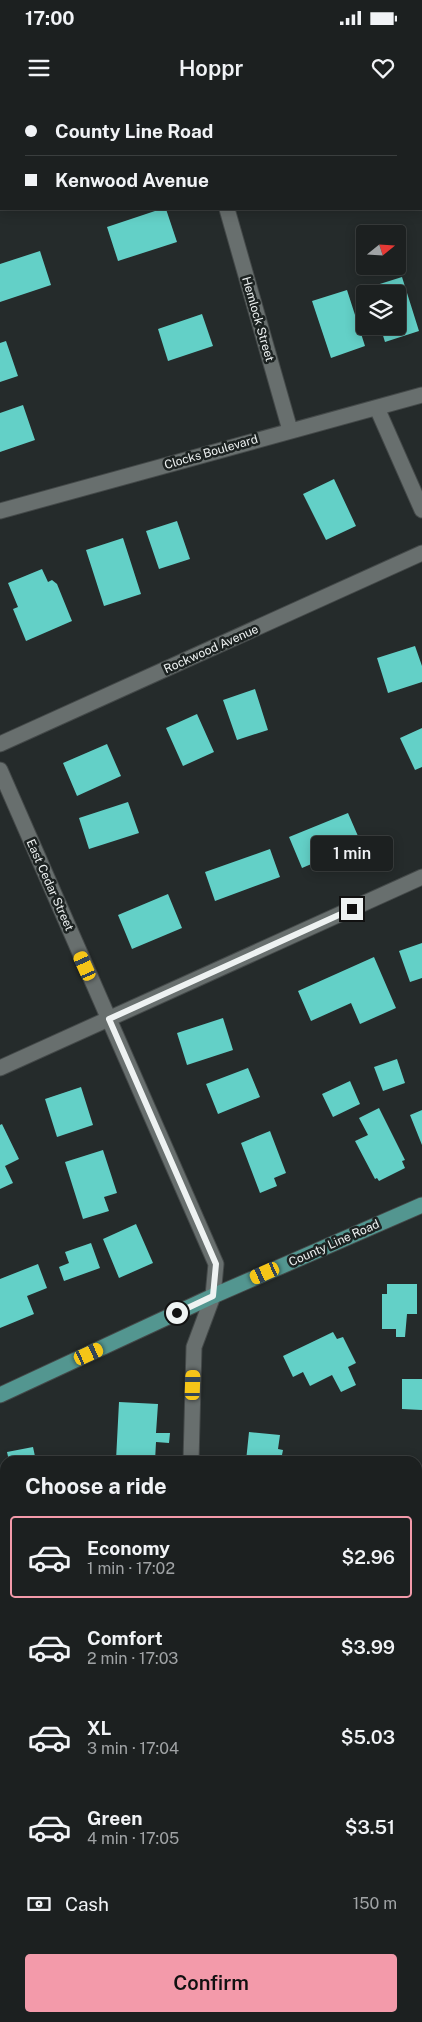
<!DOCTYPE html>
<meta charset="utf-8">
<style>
body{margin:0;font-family:"Public Sans",sans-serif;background:#292d2d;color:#f1f3f6;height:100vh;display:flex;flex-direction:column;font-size:19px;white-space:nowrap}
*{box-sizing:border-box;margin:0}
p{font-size:16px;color:#a0a3a5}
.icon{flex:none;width:28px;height:28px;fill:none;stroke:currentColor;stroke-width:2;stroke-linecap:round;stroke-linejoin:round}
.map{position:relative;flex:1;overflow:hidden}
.side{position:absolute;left:0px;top:1356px;width:422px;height:566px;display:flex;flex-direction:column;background:#1c2020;border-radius:15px 15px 0 0;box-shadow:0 2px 12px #0003,0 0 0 1px #3a3e3e}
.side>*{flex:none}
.hud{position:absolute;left:0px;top:0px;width:422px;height:110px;box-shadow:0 2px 12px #0003,0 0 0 1px #3a3e3e;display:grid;align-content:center;height:110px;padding:0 25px;background:#1c2020}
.needle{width:32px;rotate:72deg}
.buttons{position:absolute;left:356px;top:125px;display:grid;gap:10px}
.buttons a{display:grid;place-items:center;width:50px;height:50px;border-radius:5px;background:#1c2020;box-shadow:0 2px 12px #0003,0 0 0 1px #3a3e3e;font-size:25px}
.end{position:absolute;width:22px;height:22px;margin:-11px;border:6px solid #eef2f2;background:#111;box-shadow:0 0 0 2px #111}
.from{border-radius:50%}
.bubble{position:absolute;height:35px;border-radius:5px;background:#1c2020;box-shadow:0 2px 12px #0003,0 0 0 1px #3a3e3e;font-size:16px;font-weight:600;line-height:35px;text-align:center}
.car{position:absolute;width:15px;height:30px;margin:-15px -8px;border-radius:6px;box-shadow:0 0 4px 1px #0007;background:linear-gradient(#f5c518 24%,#345 0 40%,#f5c518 0 76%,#345 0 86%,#f5c518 0)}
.hud b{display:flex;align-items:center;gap:18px;height:48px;font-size:19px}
.hud b+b{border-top:1px solid #3a3e3e}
.hud i{width:12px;height:12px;background:#f1f3f6}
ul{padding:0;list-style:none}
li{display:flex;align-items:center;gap:15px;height:82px;margin:0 10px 8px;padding:0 15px;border:2px solid transparent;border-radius:5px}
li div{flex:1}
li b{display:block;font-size:19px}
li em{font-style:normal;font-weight:600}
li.current{border-color:#f39aaa}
li>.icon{width:45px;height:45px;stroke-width:1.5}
h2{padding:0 25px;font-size:22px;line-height:60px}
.pay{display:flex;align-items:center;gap:12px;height:55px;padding:0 25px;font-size:19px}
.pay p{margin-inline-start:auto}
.action{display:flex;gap:10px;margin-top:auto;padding:10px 25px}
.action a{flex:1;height:58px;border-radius:5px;background:#f39aaa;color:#111;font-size:20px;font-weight:600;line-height:58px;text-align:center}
.status{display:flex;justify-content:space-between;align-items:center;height:35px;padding:0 25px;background:#1c2020;direction:ltr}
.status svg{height:14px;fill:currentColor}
header{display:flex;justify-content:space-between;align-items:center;height:65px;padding:0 25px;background:#1c2020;font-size:22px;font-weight:600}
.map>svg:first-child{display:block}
.building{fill:#63d0c7}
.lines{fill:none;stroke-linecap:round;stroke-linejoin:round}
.minor-casing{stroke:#444949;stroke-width:17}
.major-casing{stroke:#444949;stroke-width:17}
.minor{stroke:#686f6e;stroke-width:15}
.major{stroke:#539690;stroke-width:15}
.route{stroke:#eef2f2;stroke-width:6}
.labels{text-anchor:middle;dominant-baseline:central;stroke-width:5;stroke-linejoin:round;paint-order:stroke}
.street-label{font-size:12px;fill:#eef2f2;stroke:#1c2221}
</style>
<div class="status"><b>17:00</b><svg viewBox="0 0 49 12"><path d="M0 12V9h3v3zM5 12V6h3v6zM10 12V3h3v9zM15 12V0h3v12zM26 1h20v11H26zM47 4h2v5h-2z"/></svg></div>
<header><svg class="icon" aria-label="menu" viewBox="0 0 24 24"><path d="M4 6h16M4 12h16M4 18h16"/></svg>Hoppr<svg class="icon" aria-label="heart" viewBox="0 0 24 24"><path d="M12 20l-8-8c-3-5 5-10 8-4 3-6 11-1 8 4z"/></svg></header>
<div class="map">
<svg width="422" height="1922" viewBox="0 0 422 1922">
<rect width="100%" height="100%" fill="#252b2b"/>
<path class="building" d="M161,109H166L177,142L118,161L107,127Z
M40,151L51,185L0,202V164Z
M402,177L419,231L385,242L380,226H398V194H369L367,188Z
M347,190L365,246L331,258L312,201Z
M202,214L213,246L168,261L158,229Z
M6,241L18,276L0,282V243Z
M23,305L35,340L0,352V313Z
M334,379L356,426L326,440L303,394Z
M177,421L190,459L159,469L146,431Z
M123,438L141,494L104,506L86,450Z
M42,469L48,482L52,480L57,484L72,521L26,541L13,509L18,507L8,483Z
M415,546L422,566V582L388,593L377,558Z
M255,589L268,630L237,640L223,600Z
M197,614L214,652L183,666L166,628Z
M422,628V667L415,670L400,638Z
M107,644L121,676L77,696L63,663Z
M128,702L139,733L89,749L79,718Z
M348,713L361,743L302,768L289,737Z
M270,749L280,777L215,801L205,772Z
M168,794L182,828L132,849L118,815Z
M422,843V878L410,882L399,851Z
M374,857L396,908L360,924L351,903L311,921L298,891Z
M223,918L233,950L187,965L177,933Z
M397,959L405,983L383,991L374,967Z
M248,968L260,997L218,1014L206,984Z
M350,981L360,1004L333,1017L322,994Z
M81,987L93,1025L57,1037L45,999Z
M379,1008L405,1060L402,1061L405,1068L379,1081L377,1078L375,1079L355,1041L368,1035L359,1018Z
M422,1010V1045L410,1015Z
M2,1024L19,1059L5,1066L13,1083L0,1089V1025Z
M270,1031L286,1073L274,1078L277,1086L260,1093L241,1043Z
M103,1050L117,1093L104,1097L109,1111L83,1119L65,1062Z
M136,1124L153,1163L119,1178L103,1139Z
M91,1143L100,1168L64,1181L59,1167L69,1163L65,1152Z
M38,1164L47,1188L27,1196L34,1214L0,1228V1179Z
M387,1184H417V1214H407L405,1237H396V1229H382V1194H387Z
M333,1232L337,1239L343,1237L356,1263L348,1267L356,1285L341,1292L332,1275L310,1286L303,1272L293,1277L283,1256Z
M402,1279H422V1310L402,1309Z
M119,1302L158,1304L156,1333H170L169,1343L156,1342L155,1361L116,1360Z
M249,1332L280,1335L278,1349L283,1350L282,1355L289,1356V1361H246Z
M33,1347L36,1361H9L7,1352Z
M0,1592L5,1593V1648H0Z
M418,1705L422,1706V1730H418Z
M0,1821H5V1873H0Z"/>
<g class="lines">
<g class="minor-casing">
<path id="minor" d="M196,0L197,1
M227,109L290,330
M377,308L422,410
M0,411L422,295
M0,644L422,453
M0,670L216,1164L213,1196L194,1247L191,1361
M0,968L422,777
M0,1517H5
M181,1922V1918"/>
</g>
<g class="major-casing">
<path id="major" d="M0,1295L213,1196L422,1105"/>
</g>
<use href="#minor" class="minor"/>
<use href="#major" class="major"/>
</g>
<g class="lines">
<path class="route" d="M177,1213L213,1196L216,1164L109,919L352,809"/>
</g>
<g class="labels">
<g class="street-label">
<text transform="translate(258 219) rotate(74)">Hemlock Street</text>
<text transform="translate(211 352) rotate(-16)">Clocks Boulevard</text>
<text transform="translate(211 549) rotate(-24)">Rockwood Avenue</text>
<text transform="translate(50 785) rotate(66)">East Cedar Street</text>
<text transform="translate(334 1143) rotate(-24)">County Line Road</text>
</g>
</g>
</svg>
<div class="buttons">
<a><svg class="needle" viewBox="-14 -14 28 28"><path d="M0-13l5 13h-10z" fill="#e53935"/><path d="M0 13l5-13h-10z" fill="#a0a3a5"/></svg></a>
<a><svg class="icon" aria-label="layers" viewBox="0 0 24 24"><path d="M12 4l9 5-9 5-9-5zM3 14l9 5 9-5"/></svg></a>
</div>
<i class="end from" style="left:177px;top:1213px"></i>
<i class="end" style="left:352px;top:809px"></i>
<div class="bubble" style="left:311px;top:736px;width:82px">1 min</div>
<i class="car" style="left:85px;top:866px;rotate:336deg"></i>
<i class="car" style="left:265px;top:1173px;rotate:246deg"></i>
<i class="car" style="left:89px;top:1254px;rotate:65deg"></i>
<i class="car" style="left:193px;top:1285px;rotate:2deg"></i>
<div class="hud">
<b><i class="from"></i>County Line Road</b>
<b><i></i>Kenwood Avenue</b>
</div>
<section class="side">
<h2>Choose a ride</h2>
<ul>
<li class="current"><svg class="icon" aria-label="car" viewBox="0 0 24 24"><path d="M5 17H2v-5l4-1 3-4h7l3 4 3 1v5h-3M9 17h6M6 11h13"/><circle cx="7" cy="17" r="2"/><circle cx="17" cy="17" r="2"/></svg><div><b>Economy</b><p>1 min · 17:02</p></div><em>$2.96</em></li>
<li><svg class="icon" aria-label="car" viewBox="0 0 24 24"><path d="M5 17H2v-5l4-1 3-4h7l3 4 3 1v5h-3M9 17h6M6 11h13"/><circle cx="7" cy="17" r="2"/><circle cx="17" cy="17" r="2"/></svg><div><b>Comfort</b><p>2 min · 17:03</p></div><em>$3.99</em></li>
<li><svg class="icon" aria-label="car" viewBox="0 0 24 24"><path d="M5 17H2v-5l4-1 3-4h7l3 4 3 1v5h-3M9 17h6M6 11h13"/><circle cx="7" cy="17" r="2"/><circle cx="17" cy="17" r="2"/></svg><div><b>XL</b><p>3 min · 17:04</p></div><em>$5.03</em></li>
<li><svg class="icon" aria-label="car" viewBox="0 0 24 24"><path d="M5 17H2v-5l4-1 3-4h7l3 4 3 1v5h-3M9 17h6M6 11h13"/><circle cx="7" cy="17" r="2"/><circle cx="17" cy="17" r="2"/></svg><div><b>Green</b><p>4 min · 17:05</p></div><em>$3.51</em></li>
</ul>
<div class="pay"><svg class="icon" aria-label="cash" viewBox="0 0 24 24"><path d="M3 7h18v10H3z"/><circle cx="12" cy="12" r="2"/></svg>Cash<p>150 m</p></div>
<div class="action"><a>Confirm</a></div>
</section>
</div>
